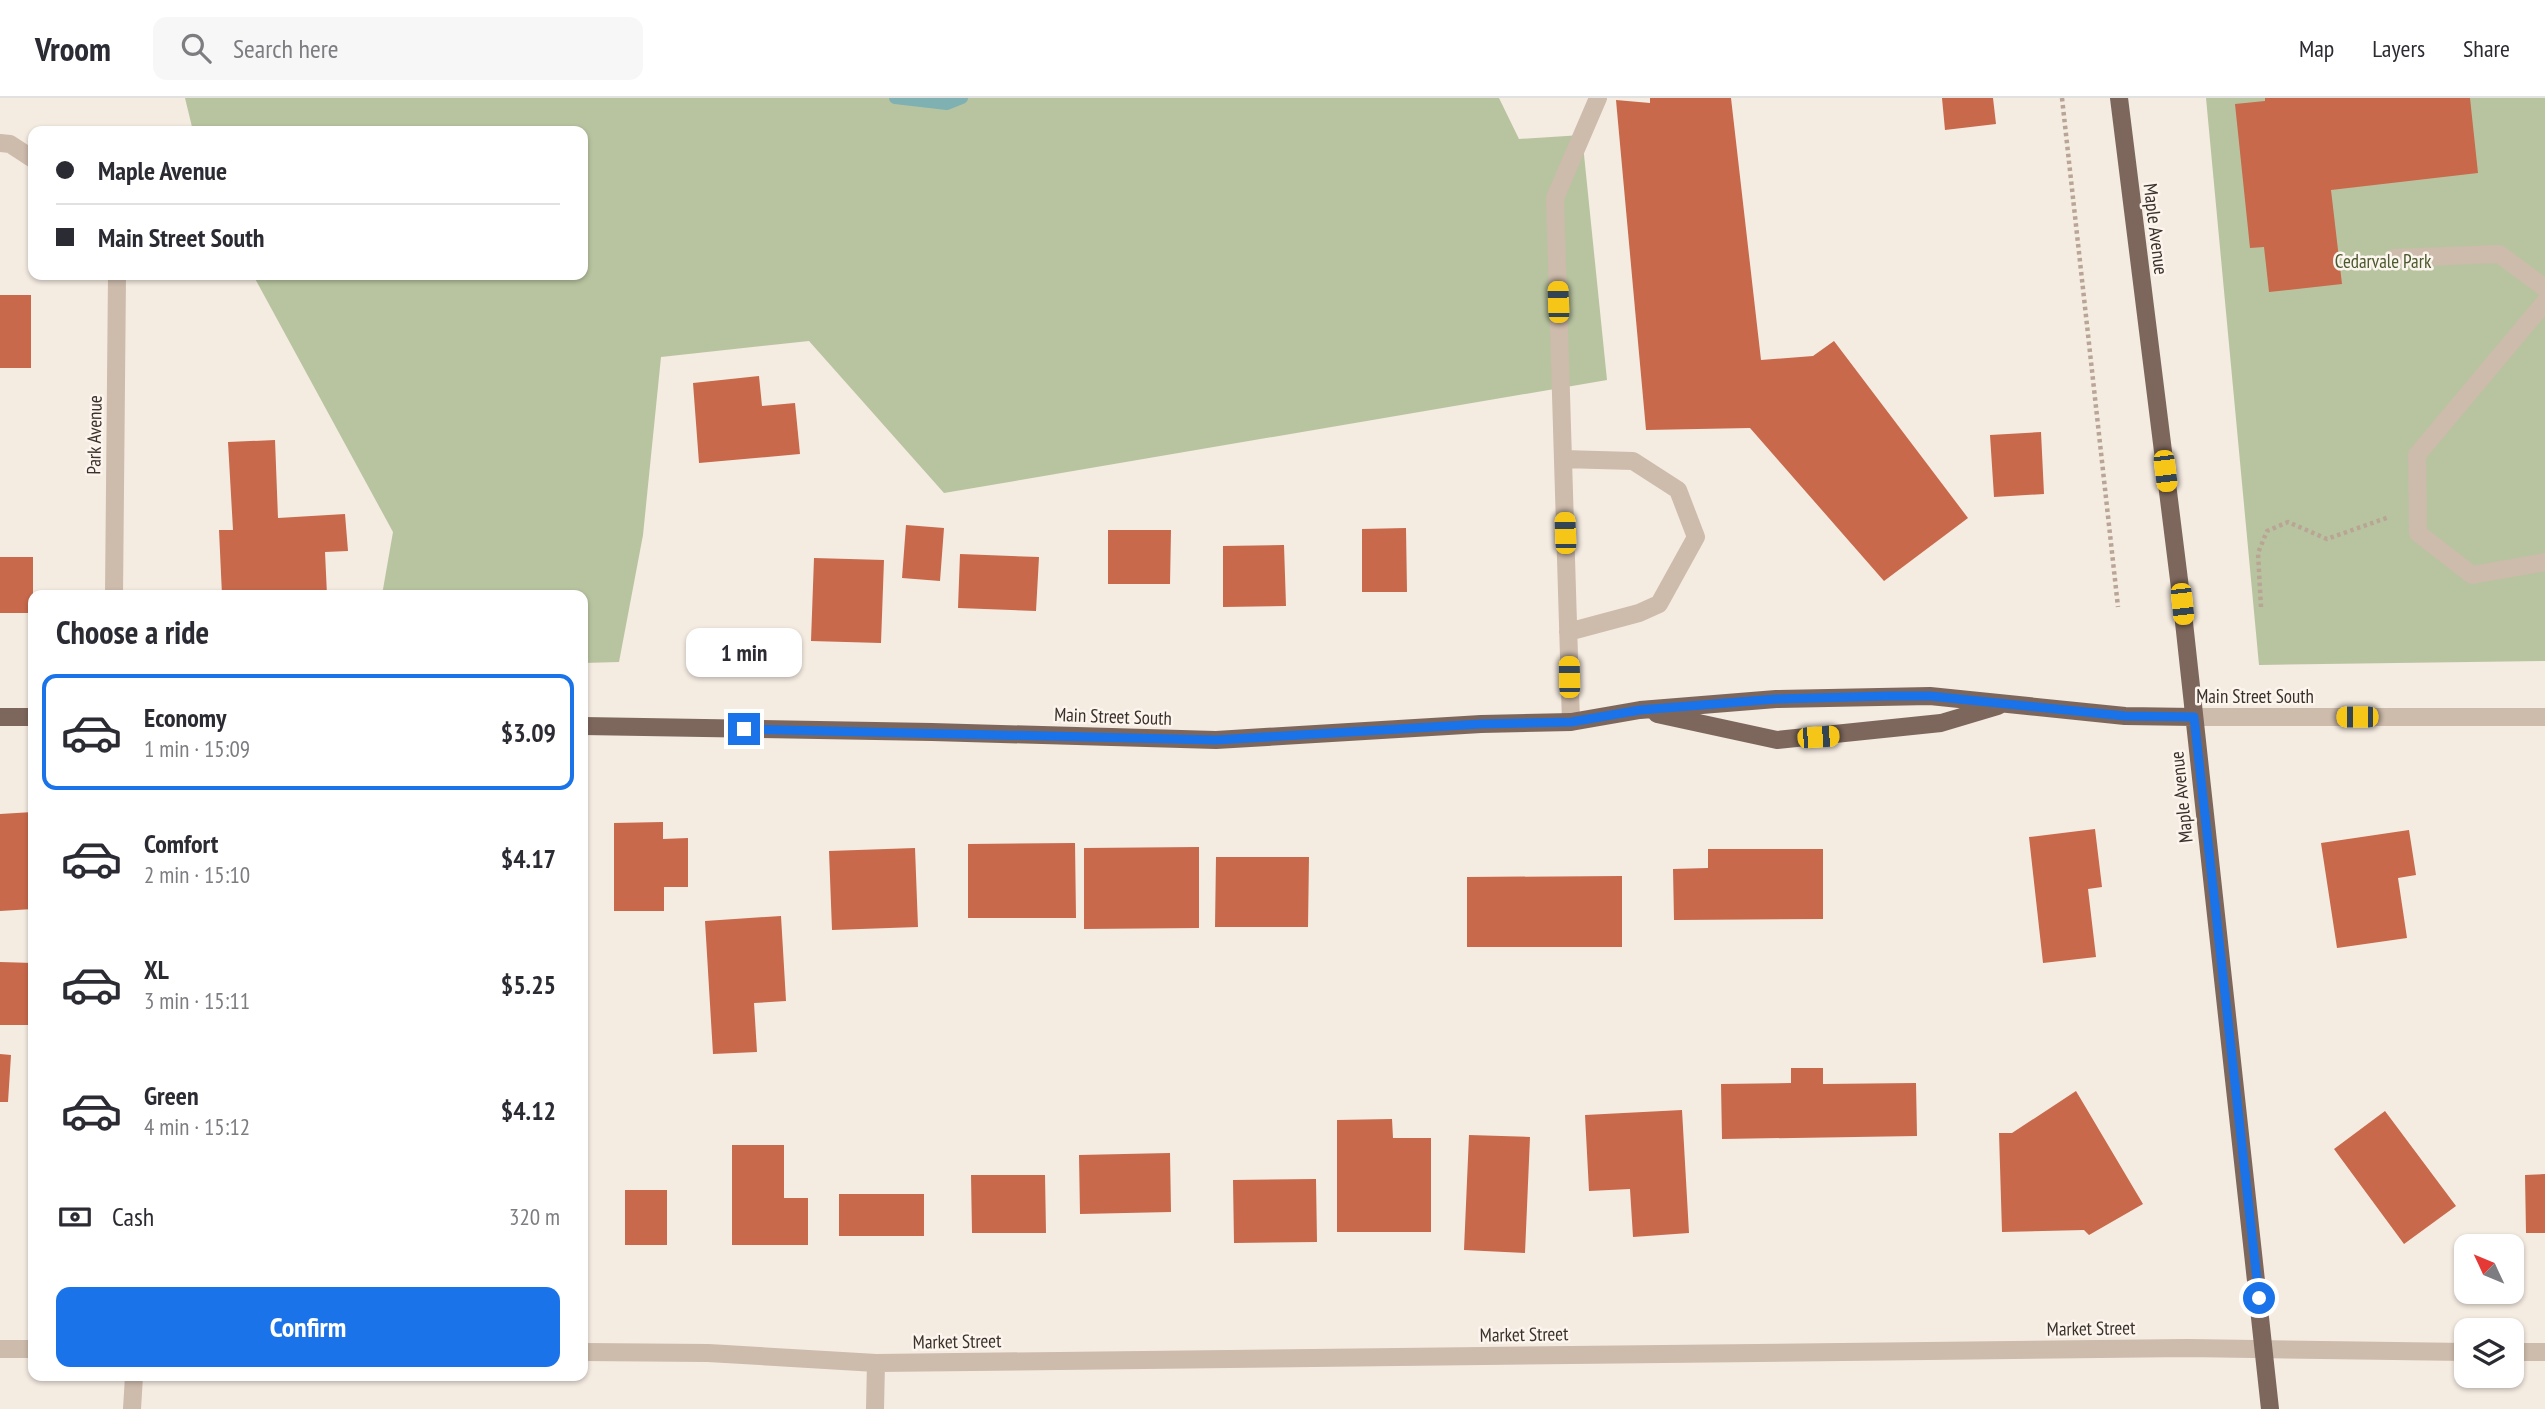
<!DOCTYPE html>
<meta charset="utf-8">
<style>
body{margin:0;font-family:"PT Sans Narrow",sans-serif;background:#f7f7f7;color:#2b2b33;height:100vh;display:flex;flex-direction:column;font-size:26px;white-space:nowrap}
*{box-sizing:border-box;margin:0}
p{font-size:23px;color:#7c7c81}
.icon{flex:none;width:38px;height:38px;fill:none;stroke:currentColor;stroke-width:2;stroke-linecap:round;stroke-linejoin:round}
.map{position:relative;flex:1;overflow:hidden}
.panel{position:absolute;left:28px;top:492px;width:560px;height:791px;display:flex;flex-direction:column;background:#fff;border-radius:14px;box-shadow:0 2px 5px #0004}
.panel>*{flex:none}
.top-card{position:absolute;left:28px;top:28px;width:560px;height:154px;border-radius:14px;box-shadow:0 2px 5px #0004;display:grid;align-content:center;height:154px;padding:0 28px;background:#fff}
.needle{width:46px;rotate:314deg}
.controls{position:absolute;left:2454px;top:1136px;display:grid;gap:14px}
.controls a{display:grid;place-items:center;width:70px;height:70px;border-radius:14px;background:#fff;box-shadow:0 2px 5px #0004;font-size:35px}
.end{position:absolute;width:32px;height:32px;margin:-16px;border:9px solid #1a73e8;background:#fff;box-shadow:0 0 0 4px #fff}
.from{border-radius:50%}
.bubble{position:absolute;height:49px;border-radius:14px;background:#fff;box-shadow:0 2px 5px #0004;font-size:23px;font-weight:800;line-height:49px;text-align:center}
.car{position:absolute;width:21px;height:42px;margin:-21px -10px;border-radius:9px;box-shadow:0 0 5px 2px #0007;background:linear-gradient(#f5c518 24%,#345 0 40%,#f5c518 0 76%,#345 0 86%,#f5c518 0)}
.top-card b{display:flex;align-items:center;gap:24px;height:66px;font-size:26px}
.top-card b+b{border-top:2px solid #e1e1e2}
.top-card i{width:18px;height:18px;background:#2b2b33}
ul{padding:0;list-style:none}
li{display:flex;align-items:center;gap:21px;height:116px;margin:0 14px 10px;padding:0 14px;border:4px solid transparent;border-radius:14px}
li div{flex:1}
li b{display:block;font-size:26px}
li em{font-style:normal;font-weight:800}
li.current{border-color:#1a73e8}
li>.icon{width:63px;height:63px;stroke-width:1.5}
h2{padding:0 28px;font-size:32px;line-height:84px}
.pay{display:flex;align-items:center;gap:18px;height:77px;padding:0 28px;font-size:26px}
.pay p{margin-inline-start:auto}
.cta{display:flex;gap:14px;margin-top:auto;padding:14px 28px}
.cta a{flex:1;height:80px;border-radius:14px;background:#1a73e8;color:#fff;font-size:28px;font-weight:800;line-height:80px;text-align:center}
header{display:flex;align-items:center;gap:42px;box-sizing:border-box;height:98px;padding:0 35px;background:#fff;border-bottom:2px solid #e1e1e2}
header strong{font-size:33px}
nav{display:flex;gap:38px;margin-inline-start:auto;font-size:24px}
.search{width:490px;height:63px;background:#f7f7f7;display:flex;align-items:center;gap:18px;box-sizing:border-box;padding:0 24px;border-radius:14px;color:#7c7c81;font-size:26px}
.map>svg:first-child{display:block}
.green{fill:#b8c4a0}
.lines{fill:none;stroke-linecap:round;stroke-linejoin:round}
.stream{stroke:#7fb0b2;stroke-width:12}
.building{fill:#c8694b}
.path{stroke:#b9a596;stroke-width:4.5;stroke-dasharray:3.5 3.5;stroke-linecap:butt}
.minor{stroke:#cdbbac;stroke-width:18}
.major{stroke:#7d675c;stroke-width:18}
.route{stroke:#1a73e8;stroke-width:9}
.labels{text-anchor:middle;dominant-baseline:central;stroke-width:5;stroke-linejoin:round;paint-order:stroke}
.street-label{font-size:19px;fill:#3b302b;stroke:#fbf5ee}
.park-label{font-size:19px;fill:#4a5a2e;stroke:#fbf5ee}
</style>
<header>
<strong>Vroom</strong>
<div class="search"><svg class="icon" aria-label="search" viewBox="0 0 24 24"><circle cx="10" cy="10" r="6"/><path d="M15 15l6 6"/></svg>Search here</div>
<nav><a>Map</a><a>Layers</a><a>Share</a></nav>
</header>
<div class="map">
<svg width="2545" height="1311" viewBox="0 0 2545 1311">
<rect width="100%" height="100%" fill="#f4ebe1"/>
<path class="green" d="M185,0H1499L1519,41L1582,37L1607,282L944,395L809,243L661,259L643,437L619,564L583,565V497H382L393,434L253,177H583V33H193Z
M2206,0H2545V563L2259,567Z"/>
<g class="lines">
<path class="stream" d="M895,0L947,6L962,0"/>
</g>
<path class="building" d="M1650,0H1731L1761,262L1813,258L1834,243L1968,420L1884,483L1750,330L1646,332L1616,2L1650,5Z
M1942,0H1993L1996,26L1945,32Z
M2265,0H2470L2478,75L2331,92L2342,186L2269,194L2264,149L2250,150L2235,6L2265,3Z
M0,197H31V270H0Z
M759,278L762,308L795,305L800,356L699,365L693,285Z
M2041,334L2044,396L1994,399L1990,337Z
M275,342L278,420L345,416L348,453L325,454L327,497H222L219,432H233L228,344Z
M906,427L944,430L940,483L902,480Z
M1406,430L1407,494H1362V431Z
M1108,432H1171L1170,486H1108Z
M1284,447L1286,508L1223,509V448Z
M960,456L1039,459L1036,513L958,510Z
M0,459H33V515H0Z
M814,460L884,462L881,545L811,543Z
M33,714V811L0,813V716Z
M663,724V741L688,740V789H664V813H614V725Z
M2095,731L2102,789L2088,791L2096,859L2043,865L2029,739Z
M2409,732L2416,777L2398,780L2407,840L2337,850L2321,745Z
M1075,745L1076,820H968V746Z
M1199,749V830L1084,831V750Z
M915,750L918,829L832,832L829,753Z
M1708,751H1823V821L1674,822L1673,771L1708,770Z
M1216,759H1309L1308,829H1215Z
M1622,778V849H1467V779Z
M781,818L786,903L754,905L757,954L713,956L705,823Z
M0,864L33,865V927H0Z
M0,956L11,957L8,1004H0Z
M1791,970H1823V986L1916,985L1917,1038L1722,1041L1721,986L1791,985Z
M2076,993L2143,1106L2089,1137L2084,1132L2002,1134L1999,1035H2012Z
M1682,1012L1689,1135L1633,1139L1630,1091L1589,1093L1585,1017Z
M2385,1013L2456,1108L2404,1146L2334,1051Z
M1392,1021L1393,1040H1431V1134H1337V1022Z
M1469,1037L1530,1039L1525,1155L1464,1152Z
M732,1047H784V1100H808V1147H732Z
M1170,1055L1171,1114L1080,1116L1079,1057Z
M2545,1076V1135H2526L2525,1077Z
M971,1077H1045L1046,1135H972Z
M1316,1081L1317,1144L1234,1145L1233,1082Z
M625,1092H667V1147H625Z
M839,1096H924V1138H839Z"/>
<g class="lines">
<path class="path" d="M2062,0L2118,509
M2261,509L2258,455L2267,433L2288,424L2327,441L2389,419"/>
<path class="minor" d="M0,45L10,46L33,61
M2394,160L2499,156L2545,190
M2545,204L2417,357L2418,435L2472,477L2545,464
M1563,361L1633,363L1678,392L1696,439L1659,506L1639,515L1568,534
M114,497L117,177
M2194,619H2545
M1571,624L1555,100L1598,0
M0,1251H33
M583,1254L708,1255L876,1265L2187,1250L2466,1254
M2511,1254H2545
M132,1311L134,1278
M875,1311L876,1265"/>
<path class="major" d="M2119,0L2182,506L2270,1311
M1657,616L1777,642L1941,625L1998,608
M0,619H33
M583,628L932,634L1216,642L1481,626L1571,624L1640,612L1776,601L1930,598L2125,618L2194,619"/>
</g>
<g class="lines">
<path class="route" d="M744,631L1216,642L1481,626L1571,624L1640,612L1776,601L1887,598H1930L2125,618L2194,619L2259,1200"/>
</g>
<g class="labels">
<g class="street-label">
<text transform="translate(2156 131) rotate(83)">Maple Avenue</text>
<text transform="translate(94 337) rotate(-89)">Park Avenue</text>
<text x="2255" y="598">Main Street South</text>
<text transform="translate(1113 618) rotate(2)">Main Street South</text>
<text transform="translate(2181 699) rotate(-96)">Maple Avenue</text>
<text transform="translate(2091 1230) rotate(-1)">Market Street</text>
<text transform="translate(1524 1236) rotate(-1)">Market Street</text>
<text transform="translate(957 1243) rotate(-1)">Market Street</text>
</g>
<g class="park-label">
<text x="2383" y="163">Cedarvale Park</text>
</g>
</g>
</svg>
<div class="controls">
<a><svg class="needle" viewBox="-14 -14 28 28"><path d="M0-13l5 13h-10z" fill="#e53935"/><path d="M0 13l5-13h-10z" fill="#7c7c81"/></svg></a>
<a><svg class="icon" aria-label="layers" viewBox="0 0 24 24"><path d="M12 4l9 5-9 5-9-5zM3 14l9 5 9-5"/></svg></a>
</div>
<i class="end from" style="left:2259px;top:1200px"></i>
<i class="end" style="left:744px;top:631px"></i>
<div class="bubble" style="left:686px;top:530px;width:116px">1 min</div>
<i class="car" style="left:1558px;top:204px;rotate:358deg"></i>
<i class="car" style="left:2165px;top:373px;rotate:173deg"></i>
<i class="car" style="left:1565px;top:435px;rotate:358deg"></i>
<i class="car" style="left:2182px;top:506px;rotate:174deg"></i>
<i class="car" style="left:1569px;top:579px;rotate:359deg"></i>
<i class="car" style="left:2357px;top:619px;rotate:270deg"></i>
<i class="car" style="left:1818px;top:639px;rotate:86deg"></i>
<div class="top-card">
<b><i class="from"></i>Maple Avenue</b>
<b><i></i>Main Street South</b>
</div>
<section class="panel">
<h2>Choose a ride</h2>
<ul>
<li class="current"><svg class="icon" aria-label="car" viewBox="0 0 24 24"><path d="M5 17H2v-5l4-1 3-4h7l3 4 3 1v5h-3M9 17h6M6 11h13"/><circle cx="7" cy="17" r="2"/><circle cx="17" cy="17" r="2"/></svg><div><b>Economy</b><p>1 min · 15:09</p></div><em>$3.09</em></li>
<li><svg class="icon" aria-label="car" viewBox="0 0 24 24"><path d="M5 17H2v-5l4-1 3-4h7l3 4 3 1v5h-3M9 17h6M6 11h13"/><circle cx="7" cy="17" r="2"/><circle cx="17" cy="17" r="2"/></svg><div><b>Comfort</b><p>2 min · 15:10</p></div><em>$4.17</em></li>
<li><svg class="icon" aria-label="car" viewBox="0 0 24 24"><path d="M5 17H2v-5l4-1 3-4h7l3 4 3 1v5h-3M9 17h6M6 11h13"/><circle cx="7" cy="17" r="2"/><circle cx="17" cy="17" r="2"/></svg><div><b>XL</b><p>3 min · 15:11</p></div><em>$5.25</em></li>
<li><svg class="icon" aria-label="car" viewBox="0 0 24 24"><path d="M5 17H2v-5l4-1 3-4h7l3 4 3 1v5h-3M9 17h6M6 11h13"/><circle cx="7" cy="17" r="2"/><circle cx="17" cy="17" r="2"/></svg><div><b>Green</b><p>4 min · 15:12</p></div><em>$4.12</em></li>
</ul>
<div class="pay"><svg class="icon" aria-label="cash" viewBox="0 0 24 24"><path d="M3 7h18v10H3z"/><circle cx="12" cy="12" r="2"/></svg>Cash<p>320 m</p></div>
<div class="cta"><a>Confirm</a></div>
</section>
</div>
